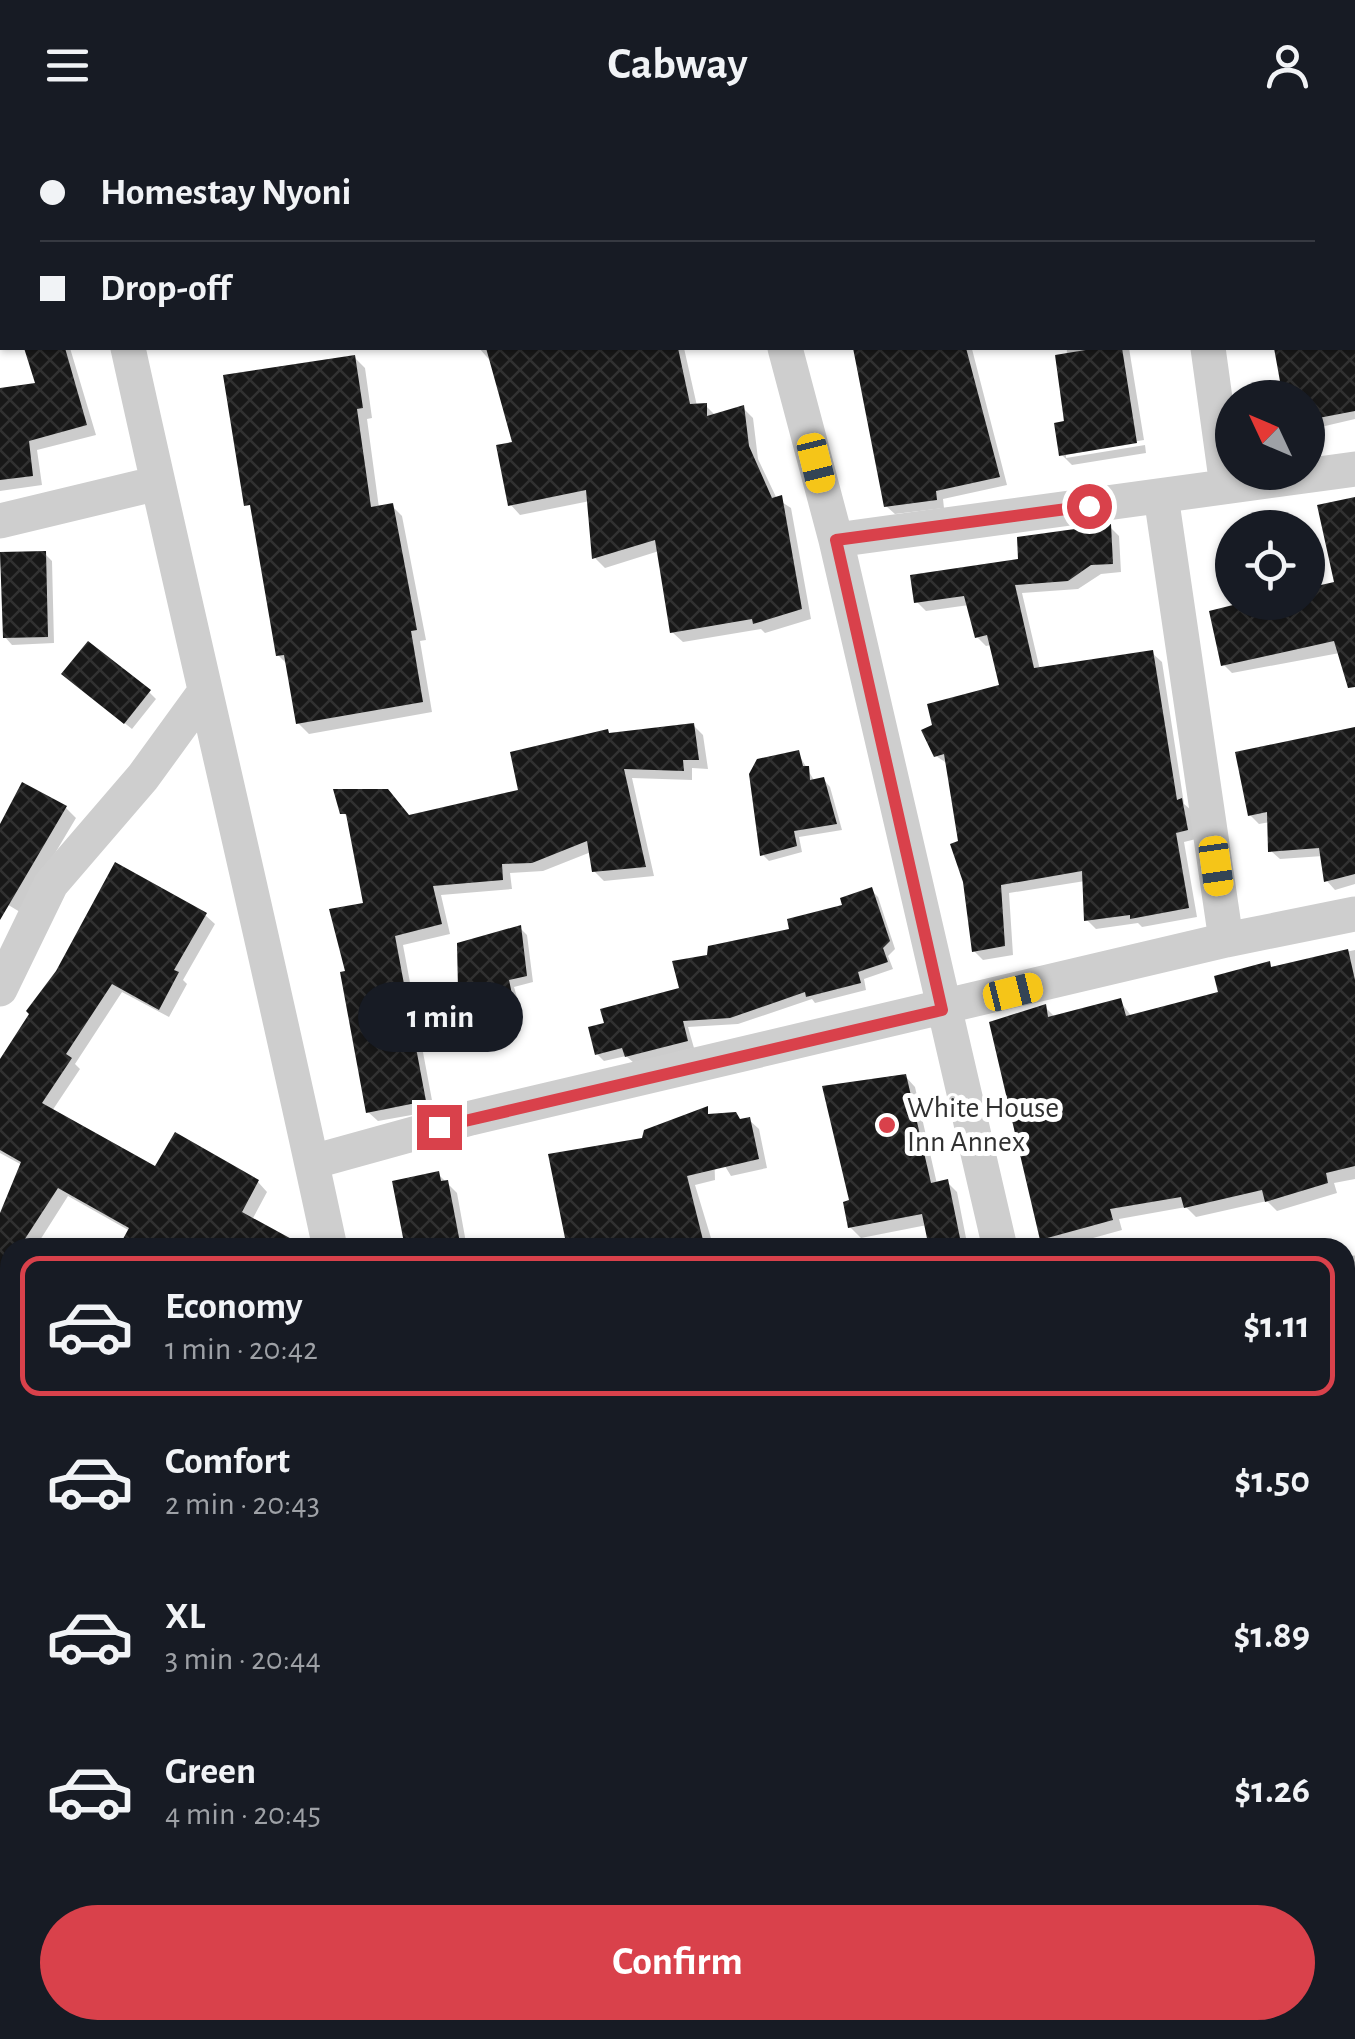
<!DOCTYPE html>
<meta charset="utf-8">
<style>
body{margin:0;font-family:"Alegreya Sans",sans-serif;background:#242831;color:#f1f3f6;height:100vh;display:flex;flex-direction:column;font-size:38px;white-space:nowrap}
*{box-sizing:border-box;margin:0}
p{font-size:32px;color:#9ea1a6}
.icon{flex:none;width:55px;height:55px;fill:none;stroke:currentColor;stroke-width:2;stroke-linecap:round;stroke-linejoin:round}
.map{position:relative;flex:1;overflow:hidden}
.details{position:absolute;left:0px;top:1108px;width:1355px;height:802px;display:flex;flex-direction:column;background:#171b24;border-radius:30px 30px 0 0;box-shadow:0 2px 8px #0004}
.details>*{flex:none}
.banner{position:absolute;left:0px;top:0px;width:1355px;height:220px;box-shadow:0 2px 8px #0004;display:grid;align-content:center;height:220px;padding:0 40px;background:#171b24}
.needle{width:65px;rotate:314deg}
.fabs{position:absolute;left:1215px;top:250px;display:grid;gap:20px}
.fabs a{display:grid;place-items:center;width:110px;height:110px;border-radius:50%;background:#171b24;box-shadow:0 2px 8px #0004;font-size:50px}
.end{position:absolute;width:45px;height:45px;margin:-22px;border:12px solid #d9414b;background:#fff;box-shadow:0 0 0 5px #fff}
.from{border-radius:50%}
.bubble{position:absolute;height:70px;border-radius:35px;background:#171b24;box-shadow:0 2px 8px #0004;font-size:32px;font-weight:600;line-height:70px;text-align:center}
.car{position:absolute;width:30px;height:60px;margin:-30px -15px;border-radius:12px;box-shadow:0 0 8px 2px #0007;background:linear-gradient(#f5c518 24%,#345 0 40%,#f5c518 0 76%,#345 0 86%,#f5c518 0)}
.banner b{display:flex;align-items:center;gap:35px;height:95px;font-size:38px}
.banner b+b{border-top:2px solid #363941}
.banner i{width:25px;height:25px;background:#f1f3f6}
ul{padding:18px 0 0;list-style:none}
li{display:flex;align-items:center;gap:30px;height:140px;margin:0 20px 15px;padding:0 20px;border:5px solid transparent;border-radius:20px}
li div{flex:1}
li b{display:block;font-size:38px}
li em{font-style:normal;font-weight:600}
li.active{border-color:#d9414b}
li>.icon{width:90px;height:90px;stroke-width:1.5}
.button{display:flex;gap:20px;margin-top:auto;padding:20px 40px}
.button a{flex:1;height:115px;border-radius:60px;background:#d9414b;color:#fff;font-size:40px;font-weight:600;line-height:115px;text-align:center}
header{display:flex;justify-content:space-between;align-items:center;height:130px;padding:0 40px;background:#171b24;font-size:45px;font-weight:600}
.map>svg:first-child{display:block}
.shadow{fill:#0003}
.building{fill:url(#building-cross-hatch)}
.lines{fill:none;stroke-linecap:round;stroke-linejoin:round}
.street{stroke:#cecece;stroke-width:35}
.secondary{stroke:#bbb;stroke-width:50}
.route{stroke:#d9414b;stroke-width:12}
.poi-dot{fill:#d9414b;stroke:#fff;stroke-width:4}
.labels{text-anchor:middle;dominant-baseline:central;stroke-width:10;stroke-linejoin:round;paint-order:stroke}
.poi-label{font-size:30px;fill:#313131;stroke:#fff;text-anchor:start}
</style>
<header><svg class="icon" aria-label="menu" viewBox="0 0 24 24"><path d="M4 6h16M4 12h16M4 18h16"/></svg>Cabway<svg class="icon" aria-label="person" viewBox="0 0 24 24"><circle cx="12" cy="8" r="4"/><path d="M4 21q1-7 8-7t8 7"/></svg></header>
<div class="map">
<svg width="1355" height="1909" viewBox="0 0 1355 1909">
<defs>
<pattern id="building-cross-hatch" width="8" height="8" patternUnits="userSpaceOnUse" patternTransform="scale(2.5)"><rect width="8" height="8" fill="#181818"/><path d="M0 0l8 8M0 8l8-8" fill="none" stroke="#313131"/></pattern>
</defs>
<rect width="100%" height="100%" fill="#fff"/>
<path class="shadow" d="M172,0H327V2H172Z
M575,0H704V2H575Z
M925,0H1049L1050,2H926Z
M1352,47L1355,289L1308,300V268H1286L1278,218H1352Z
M27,218H70L96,305L37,320L42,355L0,361V260L38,255Z
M479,218H684L697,276H706L716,286L743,278L753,288L758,329L777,369L791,378L811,489L765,503L761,499L683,512L672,502L659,421L605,438L595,428L590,371L520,385L510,374L515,314L493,234Z
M855,218H979L972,219L1007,355L943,369L944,378L895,384L886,376Z
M1067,218H1129L1144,310L1066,323V328L1145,315L1146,323L1072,335L1062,325Z
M355,228L365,238L372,288L367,289L379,378L392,376L402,386L426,510L420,511L432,582L309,604L298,593L288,535L278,525Z
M1355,369V556L1345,522L1232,543L1223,534L1308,472V461L1337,454Z
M1110,397L1119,406L1121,442L1101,444L1078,459L1022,463L1040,540L1152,523L1162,532L1184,674L1191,680L1196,709L1184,712L1197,787L1142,797L1138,793L1096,799L1087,790L1085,751L1009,763L1013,825L983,830L974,821L948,634L936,626L1002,557L991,515L986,516L977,507L969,475L926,481L917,472Z
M45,424L52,431L54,513L12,515L5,507L0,425Z
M72,551L149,562L156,569L132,599Z
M693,595L703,605L708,639L692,638V650L632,648L654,746L604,751L594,741L591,722L543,741L510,743L512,759L441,765L450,804L403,815L434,981L378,991L368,982L348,843L366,775L350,690L343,682L410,687L521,662L611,605Z
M1355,600V754L1335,760L1327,751L1323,726L1280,729L1271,721L1270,692L1259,694L1250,685Z
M798,623L815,652L824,650L830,657L842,700L799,707L802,722L769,731L763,725Z
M66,678L76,688L20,782L0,770V699Z
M871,760L878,767L895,819L888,826L893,839L864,849L866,860L815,873L812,869L738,894L688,897L694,918L634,933L626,926L604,931L597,924L607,895L682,860L709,827L792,801Z
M205,785L215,794L183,850L187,854L169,887L122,862L75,934L80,939L52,981L156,1039L258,1052L267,1062L252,1090L130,1101L68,1066L35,1118H10V1194L0,1190V1088L22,1035L0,1023V933Z
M520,798L527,805L533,852L514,857L518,871L490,876L482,865L467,866L460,859Z
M1355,820V1049L1334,1053L1337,1063L1277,1081L1267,1071L1196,1087L1186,1077L1119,1089L1122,1100L1057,1118L1042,1109L1045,877L1056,888L1120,871L1132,887L1221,863L1217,848Z
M905,946L915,957L937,1054L947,1052L957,1062L968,1118H931L927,1095L861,1108L850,1097L852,1072Z
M704,980L710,986L749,990L759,999L767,1038L731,1046L714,1018L715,1050L695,1055L714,1118H570L644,1010Z
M438,1044L457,1063L467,1118H408Z
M1355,1177V1292L1345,1293V1180Z
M10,1406V1480L0,1483V1409Z
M1355,1460V1614L1345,1610V1463L1352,1467Z
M1345,1688H1355V1909H1239L1224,1902L1222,1906L1204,1900H1345Z
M10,1696V1799L0,1755V1697Z
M6,1841L10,1900H110L111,1909H0V1842Z
M716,1900H839L840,1909H717Z
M895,1900H949L951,1909H897Z
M1025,1900H1075L1081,1906L1012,1909L1008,1905Z"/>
<path class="building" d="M24,218H65L87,295L29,311L33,346L0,350V258L35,253Z
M486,218H678L690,274L707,273V286L744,275L749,316L772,368L782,365L802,479L753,494L752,489L670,503L655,410L592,429L586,360L508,376L496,315L512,312Z
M853,218H966L1000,347L936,361L937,370L884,377Z
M1098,218H1122L1137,313L1059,326L1054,293L1064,291L1055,225Z
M1274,218H1355V281L1308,290V268H1283Z
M355,225L363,278L357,279L371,377L393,373L417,500L411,501L423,572L296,594L284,525L276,526L250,375L244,376L223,245Z
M1355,367V557L1348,558L1334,511L1221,536L1209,481L1245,472H1308V458L1334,452L1317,375Z
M1111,394L1113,434L1091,435L1068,451L1015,455L1034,538L1153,520L1177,670L1182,668L1188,700L1176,703L1189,778L1130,789V785L1084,791L1082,741L1001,755L1005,816L972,822L963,752L950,714L958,711L944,624L934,627L921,600L932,595L927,574L999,555L987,505L975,508L964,466L914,473L910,445L1018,429L1017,407Z
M46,421L48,507L3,508L0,422Z
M88,511L151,560L124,594L61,544Z
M694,593L699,630H683L684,641L624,639L646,737L592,742L587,711L532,733L502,734L503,750L433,756L442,794L395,806L426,971L366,983L340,842L345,841L329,779L363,773L346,684H340L333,659H388L409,685L518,660L510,622L608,599L609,603Z
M1355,597V744L1324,752L1319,718L1268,722L1267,682L1248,686L1235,622Z
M799,620L803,636H809L810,650L824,647L837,694L794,701L797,716L760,726L749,644L757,629Z
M22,652L67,676L0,790V694Z
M115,732L207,783L174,840L179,842L159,880L112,854L66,924L72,928L42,973L155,1036L175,1002L259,1050L242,1082L308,1118H118L129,1098L58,1058L19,1118H10V1133L0,1149V1083L21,1032L0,1020V929L29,884L26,881L56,841Z
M872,757L890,811L883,818L888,832L858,842L861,853L806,867L805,862L730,888L683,891L688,911L625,927L622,918L595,925L588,897L604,893L600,879L679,858L672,831L707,825L708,816L789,799L787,789L842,775L840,768Z
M521,795L527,846L509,850L512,864L481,870L479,858L458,860L457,813Z
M1348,819L1355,850V1036L1326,1043L1328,1053L1265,1072L1262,1060L1184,1078L1181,1067L1110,1079L1113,1090L1040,1110L989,892L1046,874L1048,887L1121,868L1126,886L1218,862L1214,846L1270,831L1271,837Z
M906,944L931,1053L948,1049L962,1118H929L922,1084L848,1098L843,1072L849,1070L822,956Z
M708,976V984L736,982L740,989L750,987L759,1029L687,1046L705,1118H567L548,1024L642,1008L644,1000Z
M439,1041L441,1051L448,1050L461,1118H405L392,1051Z"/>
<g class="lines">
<path class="street" d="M77,0L78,2
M732,0V2
M1073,0L1074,2
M1350,2L1355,1
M0,50L2,49
M128,218C194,518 266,817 330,1118
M785,218L836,410L1000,1118
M1208,218L1227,356
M1161,366L1226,810
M0,391L158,353
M836,410L1355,339
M0,859L51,754L143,647L204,563
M312,1032L471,988L1226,810L1355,784
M1345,1145L1355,1143
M1345,1415L1355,1410
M1345,1661L1355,1667
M0,1674L10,1672
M853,1900L855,1909
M1155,1900L1170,1909
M412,1909L449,1900"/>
<path class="secondary" d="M0,1261L10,1266
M506,1900L508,1909"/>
</g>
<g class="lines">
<path class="route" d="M439,997L942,880L836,410L1089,376"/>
</g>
<circle class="poi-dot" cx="887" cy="995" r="10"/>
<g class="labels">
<g class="poi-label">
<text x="907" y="978">White House<tspan x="907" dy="34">Inn Annex</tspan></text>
</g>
</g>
</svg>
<div class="fabs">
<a><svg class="needle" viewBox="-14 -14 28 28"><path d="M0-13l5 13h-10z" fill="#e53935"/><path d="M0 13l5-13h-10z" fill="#9ea1a6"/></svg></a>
<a><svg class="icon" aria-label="locate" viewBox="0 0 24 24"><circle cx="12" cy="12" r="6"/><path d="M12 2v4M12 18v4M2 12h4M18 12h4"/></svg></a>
</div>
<i class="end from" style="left:1089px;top:376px"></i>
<i class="end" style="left:439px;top:997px"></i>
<div class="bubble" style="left:358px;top:852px;width:165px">1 min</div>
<i class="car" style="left:816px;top:333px;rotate:166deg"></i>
<i class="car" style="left:1216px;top:736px;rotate:172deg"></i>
<i class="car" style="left:1013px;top:862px;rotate:76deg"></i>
<div class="banner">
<b><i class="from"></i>Homestay Nyoni</b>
<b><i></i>Drop-off</b>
</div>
<section class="details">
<ul>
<li class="active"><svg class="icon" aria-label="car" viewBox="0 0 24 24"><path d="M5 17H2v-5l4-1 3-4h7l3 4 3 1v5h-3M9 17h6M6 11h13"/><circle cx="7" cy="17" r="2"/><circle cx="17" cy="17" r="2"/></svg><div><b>Economy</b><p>1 min · 20:42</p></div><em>$1.11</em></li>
<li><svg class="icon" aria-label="car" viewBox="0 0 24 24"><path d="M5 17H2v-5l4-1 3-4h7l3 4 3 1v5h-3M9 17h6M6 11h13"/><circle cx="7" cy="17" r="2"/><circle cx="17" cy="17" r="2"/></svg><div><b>Comfort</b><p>2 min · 20:43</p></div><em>$1.50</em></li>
<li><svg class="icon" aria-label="car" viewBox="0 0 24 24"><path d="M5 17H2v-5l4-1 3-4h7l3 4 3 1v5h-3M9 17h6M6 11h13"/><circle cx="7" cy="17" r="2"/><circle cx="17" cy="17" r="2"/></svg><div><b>XL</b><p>3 min · 20:44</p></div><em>$1.89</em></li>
<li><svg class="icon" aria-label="car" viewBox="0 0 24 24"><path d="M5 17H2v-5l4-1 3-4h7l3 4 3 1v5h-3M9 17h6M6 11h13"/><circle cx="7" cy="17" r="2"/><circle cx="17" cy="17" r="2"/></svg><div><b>Green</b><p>4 min · 20:45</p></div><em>$1.26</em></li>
</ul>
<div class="button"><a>Confirm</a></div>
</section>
</div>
